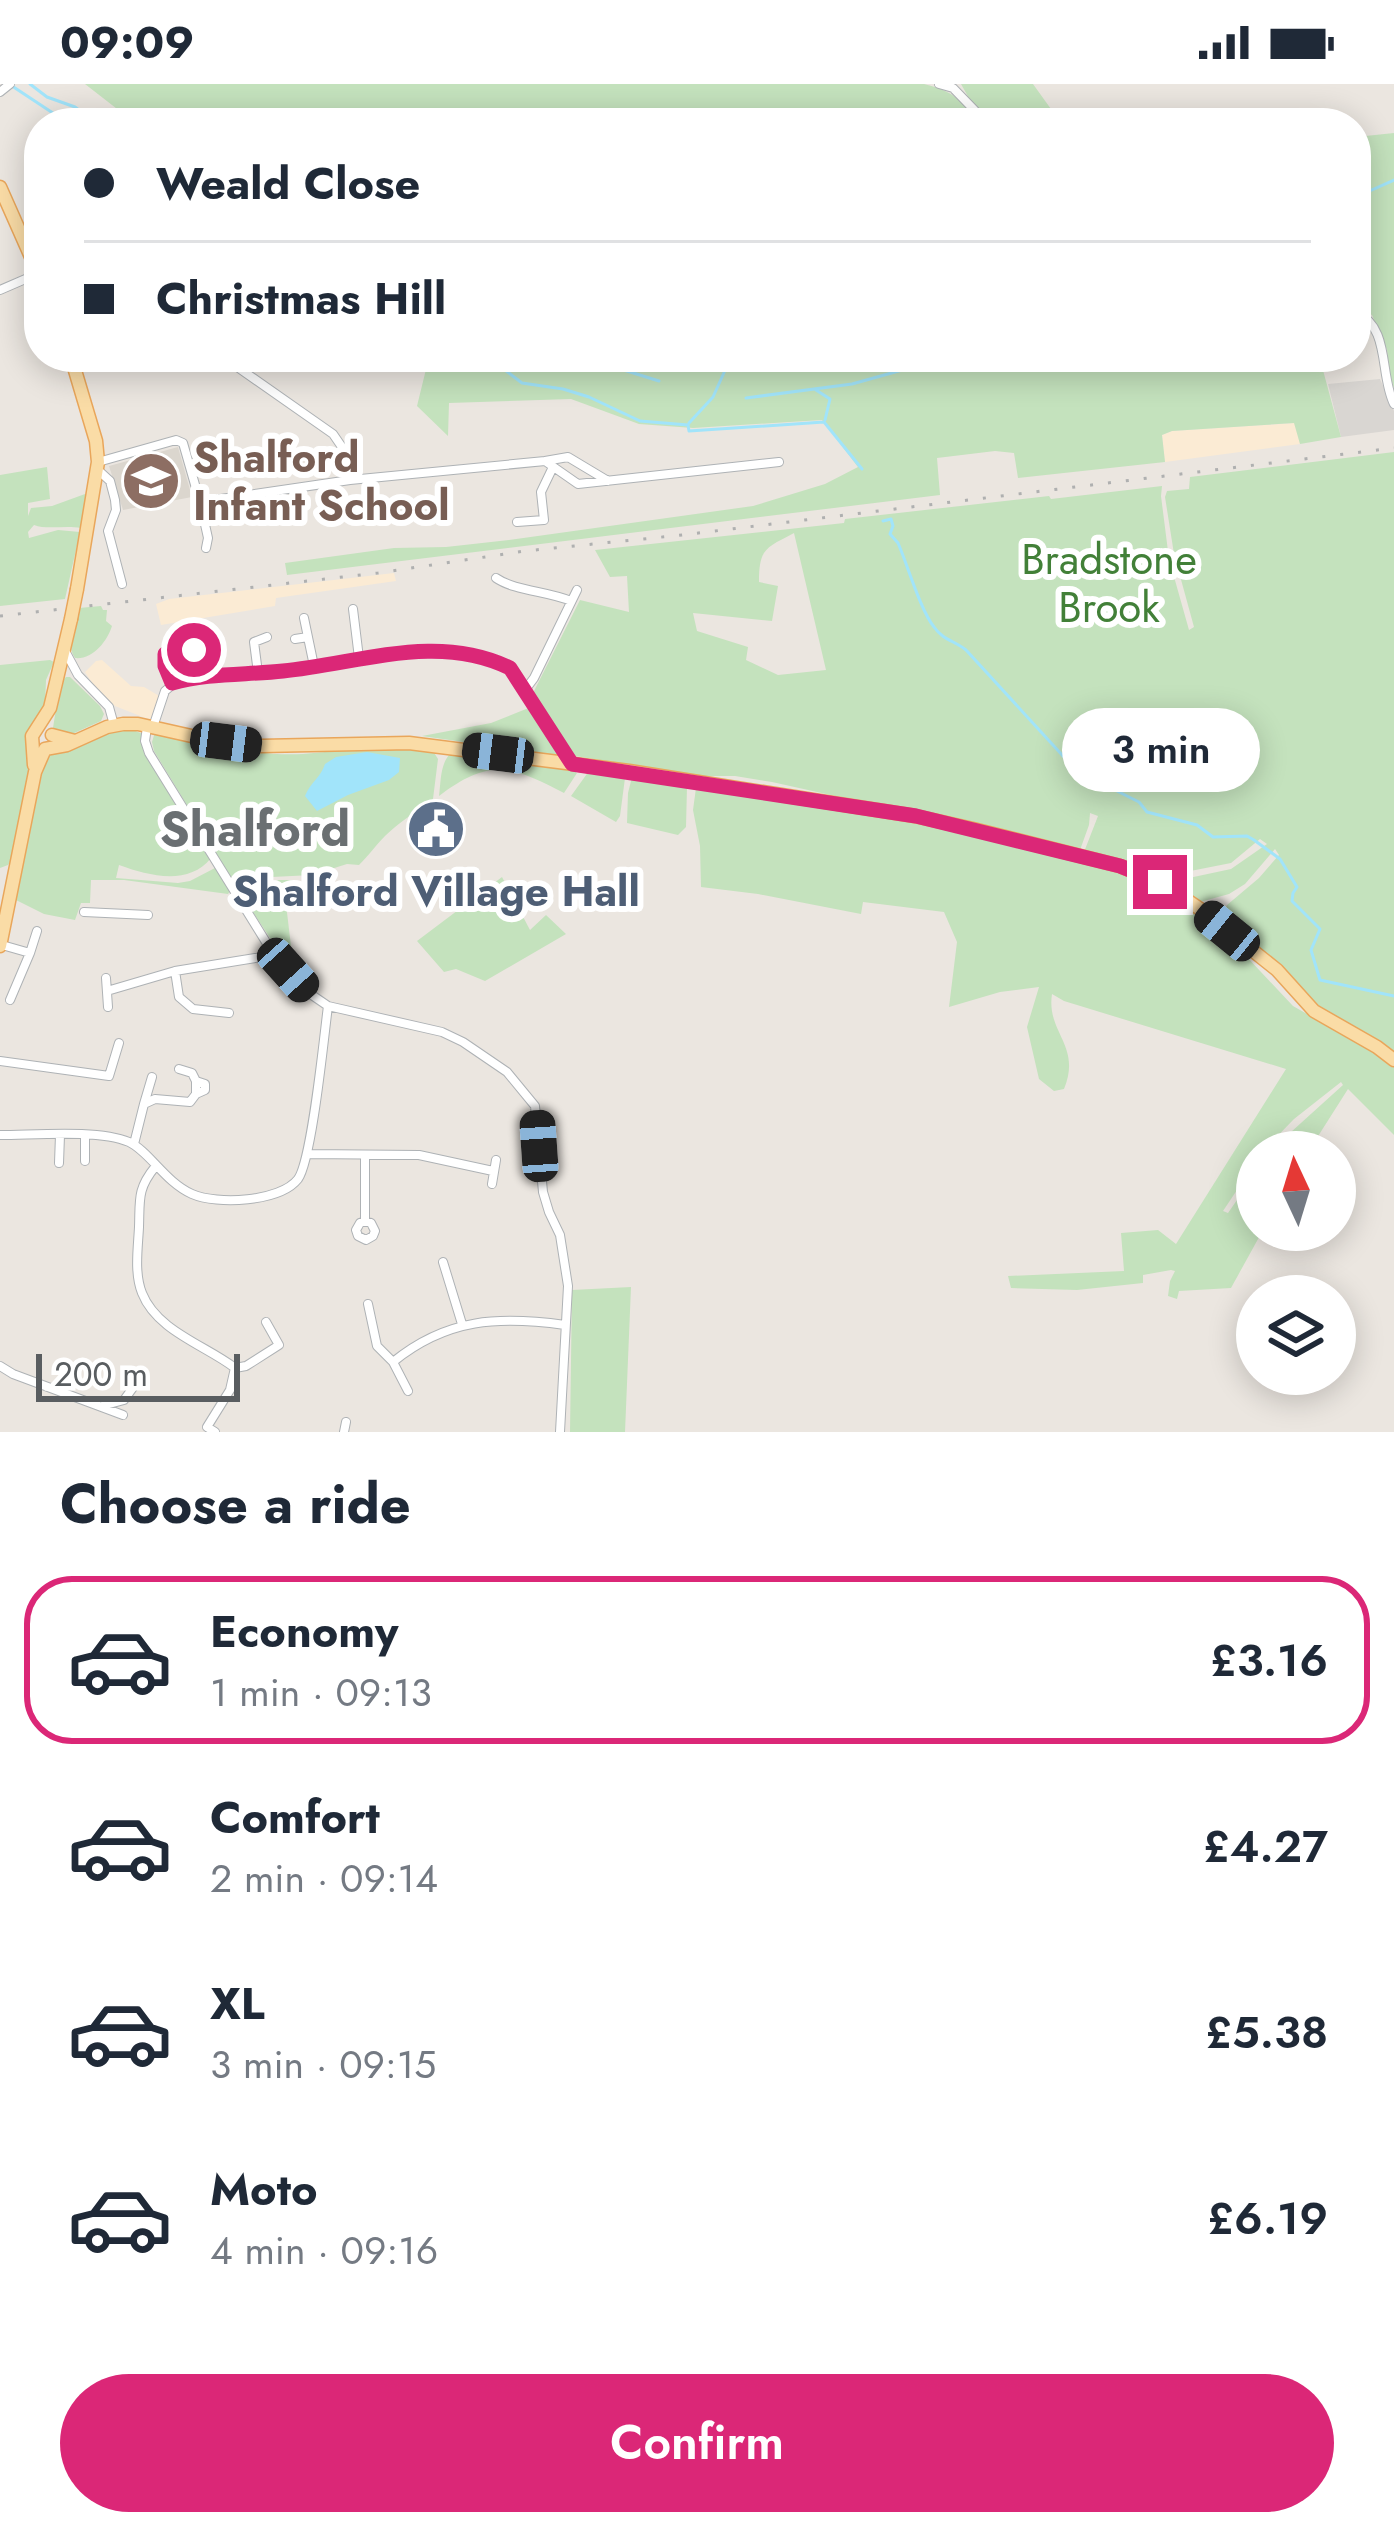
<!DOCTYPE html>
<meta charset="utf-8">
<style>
body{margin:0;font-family:Jost,sans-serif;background:#f2f2f3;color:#1f2937;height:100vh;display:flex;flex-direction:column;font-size:45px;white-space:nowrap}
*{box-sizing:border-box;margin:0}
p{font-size:39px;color:#747a83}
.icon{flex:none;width:66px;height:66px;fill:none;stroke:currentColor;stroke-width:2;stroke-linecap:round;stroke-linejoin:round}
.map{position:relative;height:1348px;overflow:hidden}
.panel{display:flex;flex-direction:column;background:#fff;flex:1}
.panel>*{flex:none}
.hud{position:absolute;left:24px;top:24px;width:1347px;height:264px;border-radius:48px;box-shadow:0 6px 30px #0003;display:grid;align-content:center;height:264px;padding:0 60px;background:#fff}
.needle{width:78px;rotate:356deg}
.buttons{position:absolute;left:1236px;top:1047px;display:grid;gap:24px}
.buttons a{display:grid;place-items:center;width:120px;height:120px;border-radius:50%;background:#fff;box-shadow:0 6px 30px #0003;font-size:60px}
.scale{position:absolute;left:36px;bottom:30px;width:204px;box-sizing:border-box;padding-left:12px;border:6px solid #595d60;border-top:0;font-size:33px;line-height:42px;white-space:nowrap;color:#595d60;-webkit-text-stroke:9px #fff;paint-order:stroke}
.end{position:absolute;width:54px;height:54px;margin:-27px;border:15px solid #db2777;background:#fff;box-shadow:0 0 0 6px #fff}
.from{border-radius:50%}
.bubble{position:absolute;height:84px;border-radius:42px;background:#fff;box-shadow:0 6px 30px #0003;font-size:39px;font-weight:600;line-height:84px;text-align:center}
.car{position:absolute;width:36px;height:72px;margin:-36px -18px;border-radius:15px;box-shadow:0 0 9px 3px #0007;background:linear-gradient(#222 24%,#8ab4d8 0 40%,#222 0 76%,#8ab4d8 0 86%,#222 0)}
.hud b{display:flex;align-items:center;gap:42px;height:114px;font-size:45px}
.hud b+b{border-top:3px solid #e0e1e3}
.hud i{width:30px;height:30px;background:#1f2937}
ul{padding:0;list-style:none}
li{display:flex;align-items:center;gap:36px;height:168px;margin:0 24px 18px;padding:0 36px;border:6px solid transparent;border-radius:48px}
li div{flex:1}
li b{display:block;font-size:45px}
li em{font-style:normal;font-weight:600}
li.current{border-color:#db2777}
li>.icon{width:108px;height:108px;stroke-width:1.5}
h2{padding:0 60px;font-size:54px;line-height:144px}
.primary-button{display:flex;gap:24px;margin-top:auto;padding:24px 60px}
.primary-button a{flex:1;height:138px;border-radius:72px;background:#db2777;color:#fff;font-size:48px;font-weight:600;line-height:138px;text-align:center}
.status{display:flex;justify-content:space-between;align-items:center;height:84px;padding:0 60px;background:#fff;direction:ltr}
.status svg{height:33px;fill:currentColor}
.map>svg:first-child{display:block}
.commercial{fill:#fbebd4}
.industrial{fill:#d9d6d2}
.education{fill:#dbd6ce}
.green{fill:#c4e2bd;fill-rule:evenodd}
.water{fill:#a1e4fa}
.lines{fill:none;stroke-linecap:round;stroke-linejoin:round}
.stream{stroke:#a1e4fa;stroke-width:3}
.street-casing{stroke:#aeb2b5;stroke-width:10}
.primary-casing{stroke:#e9a65b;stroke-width:15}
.street{stroke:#fff;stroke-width:8}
.primary{stroke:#fadca6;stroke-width:12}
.rail{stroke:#afb0b0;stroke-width:3;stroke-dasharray:3 15;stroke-linecap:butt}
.primary-bridge-casing{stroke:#e9a65b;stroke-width:15;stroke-linecap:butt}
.primary-bridge{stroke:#fadca6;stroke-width:12}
.route{stroke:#db2777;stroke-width:15}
.labels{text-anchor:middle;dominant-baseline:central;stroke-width:12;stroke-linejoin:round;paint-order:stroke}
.education-label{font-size:42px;font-weight:bold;fill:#785e54;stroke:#fff;text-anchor:start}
.park-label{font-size:42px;fill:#428038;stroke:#fff}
.service-label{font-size:42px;font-weight:bold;fill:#4e5e75;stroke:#fff}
.quarter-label{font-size:48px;font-weight:bold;fill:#6a6f72;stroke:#fff}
</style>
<div class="status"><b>09:09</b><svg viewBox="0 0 49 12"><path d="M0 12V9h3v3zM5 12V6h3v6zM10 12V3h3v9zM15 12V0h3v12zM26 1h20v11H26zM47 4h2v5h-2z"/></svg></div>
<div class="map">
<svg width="1394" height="1348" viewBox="0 0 1394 1348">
<rect width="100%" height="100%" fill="#ebe6e0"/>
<path class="commercial" d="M1295,339L1300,360L1165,378L1162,351L1172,347Z
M394,489L396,497L276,514L275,522L161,541L156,520L169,515Z
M102,576L131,602L144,603L161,613L153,637L115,622L98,608L85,588L96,577Z"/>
<path class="industrial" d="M1380,295L1394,327V346L1341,353L1328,300Z"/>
<path class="education" d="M178,363L192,413L123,426L109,382Z"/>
<path class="green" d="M85,0H924C956,8 959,16 982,39H127L130,35Z
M961,0H1033L1061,39H992L975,25Z
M1394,49V305L1389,288L1387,266L1372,231L1356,223V53Z
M429,273H1315L1320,275L1341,353L1300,360L1294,339L1172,347L1162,351L1165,378L1018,394L1014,369L995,367L937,374L940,411L287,491L285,479L394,464L446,463L509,456L753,422L825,400L858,383L822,336L693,344L639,340L571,315L449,319L448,352L417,322Z
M1394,368V969L1333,933L1305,913L1277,879L1222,833L1227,821L1259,794L1279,771L1275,765L1245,800L1229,810L1200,818L1170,798L1231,785L1267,760L1260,755L1231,779L1160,793L1084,768L1098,732L1090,729L1089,741L1080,766L915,725L835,712L772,698L735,692H703L575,672L533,609L580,516L629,528L627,492L610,493L595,466L844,439L845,435L1049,412L1051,415L1162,402L1161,412L1169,475L1189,546L1194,543L1174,470L1165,413L1167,407L1189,405L1190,393ZM794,449L826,586L778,591L746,576L748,563L697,547L693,529L772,537L778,502L759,498C759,464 766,464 794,449Z
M47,383L50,415L28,419V432L31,424L52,422L85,410L86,417L81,444C65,441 47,446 34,441L28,448L29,454L58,446L80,448L65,515L0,522V391Z
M101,522L103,526H107L106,537L112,542C107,558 92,576 75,574C65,560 75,540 79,524Z
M50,576L54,578L46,596L45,622L27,650L30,675L29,699L12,775L8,781L0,784V581Z
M66,593H70L100,622L104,630L101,637L72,650L57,648L53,644L60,599Z
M531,623L562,667L561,672L422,652L491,639Z
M128,644L143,650L211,774C189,802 149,792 119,781L116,794L178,799L190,797L215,784L230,807L228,810L124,796H91L90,819H81L75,836L44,830L16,816L44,679L53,668L73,664L102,650Z
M155,648C203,657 254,673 303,670C345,667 390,659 433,667L438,675L433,715C418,727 399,738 385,752C375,762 370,770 359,781L347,780L312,791L272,793L236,802L154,667L152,658Z
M452,668L570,684L577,689L564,709C511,681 489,674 439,712C441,697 440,678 452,668Z
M589,687L623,691L625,694L620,732L616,738L571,712Z
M632,693L687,703L686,743L678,751L627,739L628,709Z
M696,704L898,734L1123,790L1159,807L1201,833L1246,872L1293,922L1379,971L1394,982V1051L1348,1005L1308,1068H1269L1343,1001L1341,998L1294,1035L1262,1068H1257V1076L1223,1127L1228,1129L1257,1087V1146H1263L1231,1204L1179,1207L1177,1215L1168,1212L1170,1197L1175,1187L1171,1186L1143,1191V1199L1077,1206L1011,1204L1008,1192L1124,1187L1121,1149L1158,1146L1176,1160L1286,985L1064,917L1052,910C1046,949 1082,961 1064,1005L1054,1007L1039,995L1027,943L1039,903L1000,908L949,923L957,858L944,828L863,818L861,830L758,810L701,803L700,762L693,726Z
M502,793L530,846L546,831L566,850L485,897L456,885L444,888L417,857Z
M279,796H293L286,820L293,879L288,881L239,807Z
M631,1203L625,1348H570L572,1206Z"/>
<path class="water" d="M367,668L400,674L399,688L389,696L348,711L317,727L305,712C310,699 321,693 325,680L336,673Z"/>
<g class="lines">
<path class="stream" d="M30,0L47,13L75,23L96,39
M12,2L68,39
M1356,113L1394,96
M455,273L477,283H501L522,299L563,305L589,313L640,337L688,341L689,347L824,338L862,385
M582,273L659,297
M816,306L830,315L825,336
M746,314L852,300L949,273
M689,339L713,313L727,282L747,273
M883,437L891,435L893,442L890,450L898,459C908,482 920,525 934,543C943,556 955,557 966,566L1063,672L1095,696L1139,718L1147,728L1197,741L1213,753L1247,752L1254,756L1280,775L1297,803L1293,809L1292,817L1320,845L1311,866L1320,896L1394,912"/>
<g class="street-casing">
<path id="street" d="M939,0L953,4L987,39
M0,8L10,0
M0,206L37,190
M1356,228C1391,244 1379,290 1394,320
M223,273L333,350L344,366L350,396
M98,378L176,356L183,359L200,418L350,396L545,377
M98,386L110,397L115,416L116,426L108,447L122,500
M608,397L568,373L545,377L578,400L779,378
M200,418L208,454L206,464
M517,438L544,436L541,408L553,383
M496,494C515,507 547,507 571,517
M353,525L359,574
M304,534L314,582
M295,555L308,553
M64,565L78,591L109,623L114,641
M258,589L254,558L267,553
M172,599L165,582V570L171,567L194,565
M525,606L534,594L577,506
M147,643L145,657L149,669L274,871L306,907L328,922L442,948L463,958L507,988L535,1022L543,1108L549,1128L560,1151L568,1202L560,1348
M153,643L165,607L177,597C214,593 252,592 289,587C363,576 438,551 510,584L572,680
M84,828L148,831
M2,861L30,869L10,916
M30,869L37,847
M175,887L179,913L193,925L229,929
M106,894L108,923
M107,907L175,887L274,871
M0,977L109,992L119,959
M179,985L192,989L196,997
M144,1020L152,993
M0,1051C35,1051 98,1045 129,1058C149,1067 165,1098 192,1110C217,1121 280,1118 298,1095C312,1076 324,952 328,922
M134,1060L144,1020L155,1015L190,1018L196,1010V997L205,1000V1006L196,1010
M307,1070L419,1071L493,1087
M365,1071V1137L360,1139L356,1146L358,1152L366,1156L373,1152L375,1147L371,1139L365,1137
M85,1077V1052
M59,1079L60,1051
M155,1083C137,1105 140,1116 139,1143C138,1164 134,1189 142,1209C157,1247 205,1261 235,1284
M492,1100L496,1076
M443,1178L462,1240
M368,1220L377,1262L393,1278L408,1307
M393,1278C447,1234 499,1232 565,1241
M0,1282L13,1290L123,1331
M235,1284L246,1282L279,1261L266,1238
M102,1322L124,1316L137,1298
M215,1348L207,1343L230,1306L235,1284
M344,1348L346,1338"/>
</g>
<g class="primary-casing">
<path id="primary" d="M0,103L39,191
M71,273L96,357L98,378L77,505
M52,651L75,657
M45,665L67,661L107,643L123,640H138L196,653L261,662L409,659L629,687L915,732L973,745L1120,782L1160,798L1203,827L1277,886L1314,927L1377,963L1394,976
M34,681L32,652L50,624L71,535
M0,862L35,688L45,665"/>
</g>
<use href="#street" class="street"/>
<use href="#primary" class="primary"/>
<path class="rail" d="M0,532L378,489L525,467L682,451L1394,364"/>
<g class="primary-bridge-casing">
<path id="primary-bridge" d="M71,535L77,505"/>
</g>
<use href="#primary-bridge" class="primary-bridge"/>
</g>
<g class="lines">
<path class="route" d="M194,566L165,570V582L172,599C207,589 247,591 283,587C359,580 436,548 510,584L572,680L916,732L1120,782L1160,798"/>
</g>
<defs>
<g id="school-disc" transform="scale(3)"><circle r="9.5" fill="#8d6e63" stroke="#fff"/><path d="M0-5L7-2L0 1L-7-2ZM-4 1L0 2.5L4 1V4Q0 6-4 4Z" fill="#fff"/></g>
<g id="civic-disc" transform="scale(3)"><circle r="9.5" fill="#5c6f8a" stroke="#fff"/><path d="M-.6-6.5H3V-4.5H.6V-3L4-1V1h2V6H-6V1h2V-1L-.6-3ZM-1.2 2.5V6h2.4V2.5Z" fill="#fff"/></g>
</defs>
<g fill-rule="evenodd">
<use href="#school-disc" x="151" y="397"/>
<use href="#civic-disc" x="436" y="745"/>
</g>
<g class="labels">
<g class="education-label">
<text x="193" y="373">Shalford<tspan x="193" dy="48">Infant School</tspan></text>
</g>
<g class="park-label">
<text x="1109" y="475">Bradstone<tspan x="1109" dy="48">Brook</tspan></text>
</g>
<g class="service-label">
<text x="436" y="807">Shalford Village Hall</text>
</g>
<g class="quarter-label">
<text x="255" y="745">Shalford</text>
</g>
</g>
</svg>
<div class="buttons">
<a><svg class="needle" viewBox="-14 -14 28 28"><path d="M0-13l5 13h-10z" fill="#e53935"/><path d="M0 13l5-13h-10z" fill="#747a83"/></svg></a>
<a><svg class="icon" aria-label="layers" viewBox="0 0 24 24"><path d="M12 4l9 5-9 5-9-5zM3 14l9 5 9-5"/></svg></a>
</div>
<div class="scale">200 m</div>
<i class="end from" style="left:194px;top:566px"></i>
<i class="end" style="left:1160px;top:798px"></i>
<div class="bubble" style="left:1062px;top:624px;width:198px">3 min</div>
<i class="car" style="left:226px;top:658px;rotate:97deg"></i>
<i class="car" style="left:498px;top:669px;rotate:277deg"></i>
<i class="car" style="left:1227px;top:847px;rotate:309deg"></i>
<i class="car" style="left:288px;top:886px;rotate:138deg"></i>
<i class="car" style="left:539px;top:1062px;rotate:356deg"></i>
<div class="hud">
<b><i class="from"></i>Weald Close</b>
<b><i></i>Christmas Hill</b>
</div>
</div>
<section class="panel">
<h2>Choose a ride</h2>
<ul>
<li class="current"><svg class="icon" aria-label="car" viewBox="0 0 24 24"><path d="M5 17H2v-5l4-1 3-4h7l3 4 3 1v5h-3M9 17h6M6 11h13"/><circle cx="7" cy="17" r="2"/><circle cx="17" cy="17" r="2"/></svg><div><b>Economy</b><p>1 min · 09:13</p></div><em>£3.16</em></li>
<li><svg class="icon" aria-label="car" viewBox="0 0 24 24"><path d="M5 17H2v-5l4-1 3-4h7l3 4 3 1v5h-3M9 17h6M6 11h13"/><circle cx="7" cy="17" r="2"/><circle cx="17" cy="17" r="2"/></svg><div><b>Comfort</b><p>2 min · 09:14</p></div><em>£4.27</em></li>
<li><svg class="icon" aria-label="car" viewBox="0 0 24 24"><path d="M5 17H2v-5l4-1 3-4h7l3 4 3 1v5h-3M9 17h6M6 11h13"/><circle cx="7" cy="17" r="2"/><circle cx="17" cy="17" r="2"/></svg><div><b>XL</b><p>3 min · 09:15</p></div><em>£5.38</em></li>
<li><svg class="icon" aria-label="car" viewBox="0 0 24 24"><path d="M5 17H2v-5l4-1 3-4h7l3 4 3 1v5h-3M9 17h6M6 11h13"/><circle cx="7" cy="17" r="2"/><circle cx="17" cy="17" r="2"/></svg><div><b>Moto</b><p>4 min · 09:16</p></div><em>£6.19</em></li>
</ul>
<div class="primary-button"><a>Confirm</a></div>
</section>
